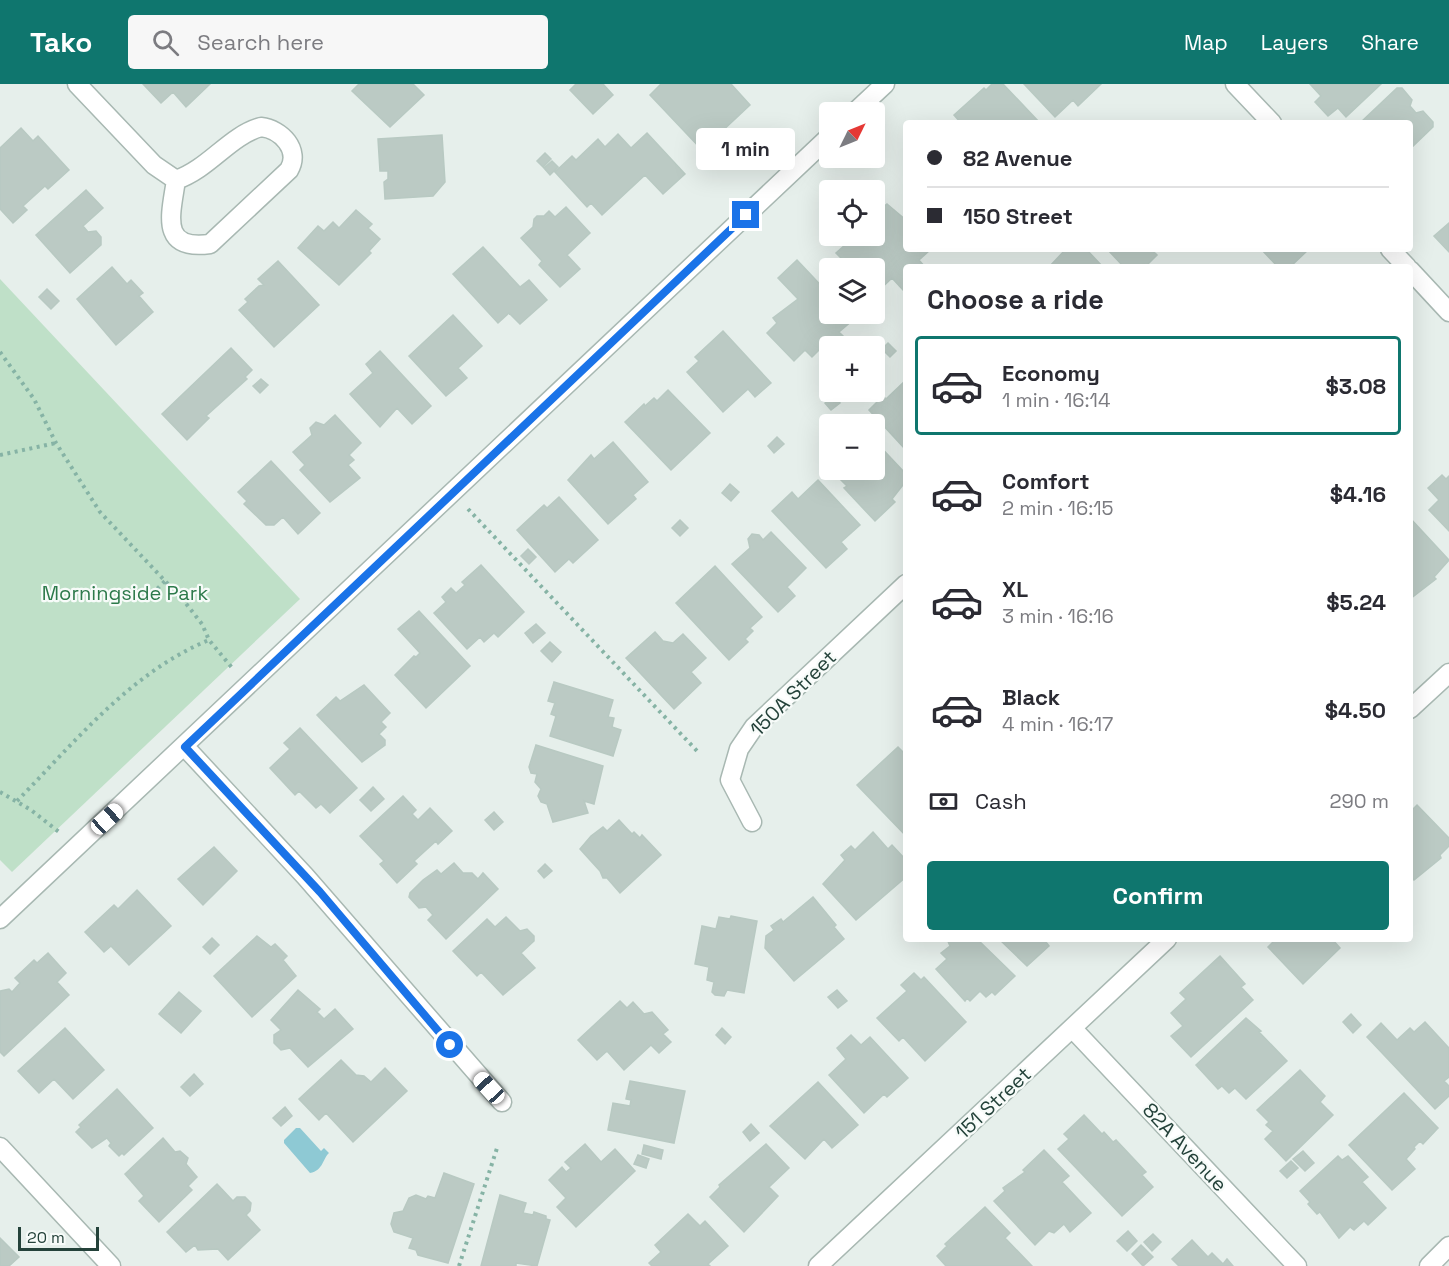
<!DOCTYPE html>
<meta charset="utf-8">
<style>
body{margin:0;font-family:"Space Grotesk",sans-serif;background:#f7f7f7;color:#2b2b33;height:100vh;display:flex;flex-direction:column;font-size:22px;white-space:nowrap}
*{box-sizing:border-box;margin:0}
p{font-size:20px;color:#7c7c81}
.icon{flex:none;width:33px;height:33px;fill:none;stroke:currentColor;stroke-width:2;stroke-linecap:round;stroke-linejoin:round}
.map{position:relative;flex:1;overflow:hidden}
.side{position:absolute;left:903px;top:180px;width:510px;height:678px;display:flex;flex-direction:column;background:#fff;border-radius:6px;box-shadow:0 6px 24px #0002}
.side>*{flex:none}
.guide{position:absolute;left:903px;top:36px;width:510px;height:132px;border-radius:6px;box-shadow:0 6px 24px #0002;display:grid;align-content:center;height:132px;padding:0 24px;background:#fff}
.needle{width:39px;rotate:47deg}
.fabs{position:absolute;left:819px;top:18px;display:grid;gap:12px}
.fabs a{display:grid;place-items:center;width:66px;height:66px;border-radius:6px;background:#fff;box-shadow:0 6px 24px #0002;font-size:30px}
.scale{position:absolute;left:18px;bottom:15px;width:81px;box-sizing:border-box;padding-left:6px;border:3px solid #24423a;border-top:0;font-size:16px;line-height:21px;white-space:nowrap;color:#24423a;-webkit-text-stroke:4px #f7fbf9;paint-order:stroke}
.end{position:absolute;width:27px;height:27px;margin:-14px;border:8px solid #1a73e8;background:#fff;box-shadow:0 0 0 3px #fff}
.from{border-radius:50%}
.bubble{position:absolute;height:42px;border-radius:6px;background:#fff;box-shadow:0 6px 24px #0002;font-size:20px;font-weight:700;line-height:42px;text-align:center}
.car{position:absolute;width:18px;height:36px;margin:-18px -9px;border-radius:8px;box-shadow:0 0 4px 2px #0007;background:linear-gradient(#fff 24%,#345 0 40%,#fff 0 76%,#345 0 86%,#fff 0)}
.guide b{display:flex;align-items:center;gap:21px;height:57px;font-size:22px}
.guide b+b{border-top:2px solid #e1e1e2}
.guide i{width:15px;height:15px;background:#2b2b33}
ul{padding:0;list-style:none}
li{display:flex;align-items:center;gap:18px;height:99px;margin:0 12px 9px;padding:0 12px;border:3px solid transparent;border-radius:6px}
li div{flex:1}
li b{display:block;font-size:22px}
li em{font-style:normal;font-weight:700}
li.on{border-color:#0f766e}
li>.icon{width:54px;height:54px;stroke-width:1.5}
h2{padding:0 24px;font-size:27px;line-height:72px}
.pay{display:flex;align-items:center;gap:15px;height:66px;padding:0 24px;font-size:22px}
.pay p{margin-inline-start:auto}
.cta{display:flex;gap:12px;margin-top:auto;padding:12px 24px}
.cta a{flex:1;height:69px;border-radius:6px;background:#0f766e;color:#fff;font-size:24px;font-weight:700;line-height:69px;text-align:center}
header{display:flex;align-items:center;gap:36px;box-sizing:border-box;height:84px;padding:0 30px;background:#0f766e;color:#fff}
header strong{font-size:28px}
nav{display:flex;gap:33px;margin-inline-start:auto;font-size:21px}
.search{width:420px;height:54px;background:#f7f7f7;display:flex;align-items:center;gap:15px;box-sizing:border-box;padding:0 21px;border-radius:6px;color:#7c7c81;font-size:22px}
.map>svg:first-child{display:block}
.green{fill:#bfe0c8}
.water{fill:#8ec9d4}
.building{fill:#bbcac4;stroke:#b8c9c2;stroke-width:1.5}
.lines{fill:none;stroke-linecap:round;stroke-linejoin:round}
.minor-casing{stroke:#a8b8b2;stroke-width:21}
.path{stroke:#86b3a5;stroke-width:4;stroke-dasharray:3 4.5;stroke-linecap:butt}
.minor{stroke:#fff;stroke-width:18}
.route{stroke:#1a73e8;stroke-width:8}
.labels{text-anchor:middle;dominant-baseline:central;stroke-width:4.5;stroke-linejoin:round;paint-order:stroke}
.park-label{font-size:20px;fill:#2d7a4b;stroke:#f7fbf9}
.street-label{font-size:20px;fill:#24423a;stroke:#f7fbf9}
</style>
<header>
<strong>Tako</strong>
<div class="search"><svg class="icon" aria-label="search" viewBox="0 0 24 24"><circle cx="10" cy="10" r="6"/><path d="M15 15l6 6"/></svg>Search here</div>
<nav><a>Map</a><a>Layers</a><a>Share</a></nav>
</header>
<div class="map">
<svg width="1449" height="1182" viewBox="0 0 1449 1182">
<rect width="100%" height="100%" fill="#e6efeb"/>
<path class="green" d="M0,195L300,515L12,788L0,776Z"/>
<path class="water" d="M296,1044H300L321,1067L324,1064L329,1069C323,1074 323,1087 310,1089L284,1059V1056Z"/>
<path class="building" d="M143,0H210L186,23L173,8L161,19Z
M359,0H413L424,11L390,43L352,7Z
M576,0H603L613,11L593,30L570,6Z
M661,0H731L750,21L702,66L650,11Z
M992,0H1003L1040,39H961L954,31L984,4L986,6Z
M1024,0H1101L1078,22L1073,16L1055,33Z
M1310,0H1381L1346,33L1338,24L1328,32L1315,18L1321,12Z
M1397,4H1402L1412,16L1410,22L1416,29L1423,27L1433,38V43L1410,65V39H1360Z
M21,44L33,57L38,52L69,86L48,105L45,102L23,122L27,126L13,139L0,125V64Z
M647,49L685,90L663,110L645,91L602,131L591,119L587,123L555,88L572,72L576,76L598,55L605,63L618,50L631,64Z
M442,51L445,98L433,112L385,115L384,98L388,95V87H380L378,55Z
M545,69L551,75L543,83L537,77Z
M552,77L558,83L550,91L544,84Z
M86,106L103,124L83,142L88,148L96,147L101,153V161L70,189L36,151Z
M887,120L906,136V165L930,166L919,176L925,183H906V203L903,206L892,194L875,210L874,184H851L836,169L855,152H874V130Z
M566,123L590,149L567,171L580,185L560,203L539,181L542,177L521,154L533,143L534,135L537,132H544L549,127L555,133Z
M356,126L372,140L368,144L380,155L369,167L371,169L339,201L298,164L318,142L324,147L333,138L339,144Z
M1449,139V168L1434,152Z
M483,163L520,203L529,196L547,216L520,240L509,229L498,239L453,190Z
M1066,165H1086L1103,183H1049Z
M1107,165H1158L1154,168L1157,171L1146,182L1144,180L1140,183H1124Z
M1261,165H1309L1290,183H1278Z
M797,176L830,211V230H847L853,236L839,248L847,256L840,262H830V271L822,263L812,273L805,266L794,277L767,249L777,239L773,234L798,215L778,194Z
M278,177L319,221L274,263L239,226L248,218L245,215L259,202L264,201L258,195Z
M112,183L127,200L131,196L143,209L139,212L153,228L116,261L77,215Z
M47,205L59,217L51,225L39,213Z
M453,231L482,262L458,284L467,294L446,312L409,272Z
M723,247L771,299L755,313L748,305L723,328L687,288L699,277L695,273Z
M888,259L896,267L890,273L882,265Z
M231,264L252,286L245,293L247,295L206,332L209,334L187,356L162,330Z
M380,267L431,322L412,340L397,324L380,343L350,310L373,289L366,280Z
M261,295L268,301L260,309L253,302Z
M906,296V366L869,326L883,312L886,315Z
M668,306L710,349L671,386L625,338L644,320L645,322L654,314L657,317Z
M833,312L840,319L831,326L825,319Z
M335,331L361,359L349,371L354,376L348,381L360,394L330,418L300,386L305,381L293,368L312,351L310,344L316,338L324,341Z
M777,353L784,360L774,369L768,362Z
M874,356L906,390V397L892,415L895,418L875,437L844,404L847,402L834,389L838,386H874Z
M613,358L648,398L633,411L636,415L608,440L568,396L591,371L594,375Z
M271,377L320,429L298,450L283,433L274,441H266L244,420L247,417L238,408Z
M1442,391L1446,395L1449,392V447L1429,426L1439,416L1428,404Z
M818,396L860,441L841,458L847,465L826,484L772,427L792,408L798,415Z
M730,400L739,408L731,417L722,409Z
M559,413L598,456L573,479L569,475L555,488L517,446L544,421L547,424Z
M1410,434L1449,476L1434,493L1436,495L1410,515Z
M680,436L688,444L680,452L672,444Z
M771,448L806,484L787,503L795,512L778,528L732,480L750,464L748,455L752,450L759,451L763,456Z
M528,465L536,473L529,480L521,472Z
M481,481L524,528L498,553L494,549L484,558L480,553L467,565L434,529L446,518L442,513L451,504L456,509L465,501L462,498Z
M715,482L762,533L750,544L753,547L745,555L748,558L729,576L676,519Z
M419,527L470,582L426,624L395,591L414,572L416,573L420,569L398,545Z
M536,540L545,549L533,559L525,549Z
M655,548L663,557L673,559L683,550L706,574L691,588L701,599L674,625L626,574Z
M550,558L561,568L552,578L541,567Z
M554,598L613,616L608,633L614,634L612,643L621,646L613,672L550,652L556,632L551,630L555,619L548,617Z
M364,601L390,629L381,638L386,643L379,650L385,656V661L362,678L317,631L336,613L340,617Z
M300,644L357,704L330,729L321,720L316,724L299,707L295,711L270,684L290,665L284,659Z
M536,661L603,682L594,720L584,717L588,729L553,738L547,720L541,718L538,712L541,705L535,698L537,690L531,689L529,683Z
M898,663L906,671V752L857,701Z
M373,703L384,715L371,727L360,716Z
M403,712L416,726L412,730L418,736L430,724L452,747L438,760L436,757L414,777L417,780L397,799L380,780L384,777L360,752Z
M1417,721L1449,754V762L1440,771L1441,774L1414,796L1410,792V728Z
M494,728L503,738L494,746L485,736Z
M619,736L632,750L634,748L640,754L642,751L661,771L620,809L607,794H603L600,787L580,765L591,752L603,743L607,747Z
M873,748L888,765L892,761L906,776V793L856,836L823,800L845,776L841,771L851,762L855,766Z
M214,763L237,787L203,821L178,795Z
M454,779L463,789H472L478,795L483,789L498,805L446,855L428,836L433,831L426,823L419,824L409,813L410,809L423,796L437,786L441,790Z
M545,780L552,787L544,794L538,787Z
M137,806L171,842L129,881L111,862L104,868L85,848L114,821L118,825Z
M813,813L836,841L834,843L844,855L794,897L765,864L766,852L774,846L771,842L781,835L783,838Z
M731,832L757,837L744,909L727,906L724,912L715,911L712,908L714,898L707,896L709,883L695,880L702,842L716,845L719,833L730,835Z
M506,833L520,847L527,845L534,852V857L521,869L535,884L503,911L481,888L477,892L453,867L487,835L495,843Z
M257,852L271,863L275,860L287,872L283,876L296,892L252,933L214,892Z
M212,854L219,861L210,870L203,863Z
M947,855H977L1015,892L995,911L992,908L986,913L980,907L970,917L967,914L965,917L936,885L947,875L941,869L950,862Z
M999,855H1049L1046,858L1049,862L1027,882Z
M1276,855H1332L1340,864L1303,900L1268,863Z
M48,869L66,889L57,898L69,911L4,972L0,968V907L9,905L12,908L20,899L15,894L34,876L37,879Z
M1220,872L1245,900L1241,903L1253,916L1191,973L1171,952L1183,942L1171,929L1186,915L1180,909Z
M914,889L921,896L924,893L966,938L925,977L903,953L899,957L877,934L907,907L901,901Z
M298,906L320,925L317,928L324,935L335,925L353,945L308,983L290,964L281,966L274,959V951L281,946L271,936Z
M837,906L847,917L838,924L828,913Z
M179,908L201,927L181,949L159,930Z
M620,917L627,924L633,918L644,930L652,928L668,946L663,950L671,958L659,969L651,961L624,986L607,967L597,976L578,956Z
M1351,930L1361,941L1353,949L1343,938Z
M1246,934L1261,947L1259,948L1287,977L1246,1015L1235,1004L1229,1009L1222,1002L1218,1005L1196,981Z
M1425,938L1449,964V993L1444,997L1449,1002V1012L1435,1025L1367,953L1381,939L1397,956L1410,944L1414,948Z
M65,944L104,986L73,1015L54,995L39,1009L18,987Z
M722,944L731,953L725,960L716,951Z
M851,951L861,961L870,953L908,994L887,1013L884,1010L864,1029L829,991L846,975L837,964Z
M341,976L356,991L364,992L371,998L385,984L407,1007L353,1058L326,1029L319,1036L299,1015Z
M1300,986L1325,1012L1320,1018L1333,1031L1286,1077L1265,1055L1273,1047L1266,1041L1269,1038L1257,1026Z
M194,990L203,1000L190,1012L181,1003Z
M630,997L685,1007L674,1059L608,1046L613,1019L630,1022L631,1016L626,1015Z
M818,998L858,1041L832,1064L824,1055L805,1075L770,1042Z
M117,1005L153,1044L124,1071L122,1069L119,1072L109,1062L111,1059L107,1054L92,1064L76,1048L81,1043L79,1041Z
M1404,1009L1438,1044L1423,1060L1420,1057L1414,1063L1415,1065L1406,1075L1415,1085L1392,1106L1349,1061Z
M285,1023L292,1032L281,1042L273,1034Z
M1084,1031L1102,1050L1104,1048L1113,1058L1116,1056L1146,1088L1142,1091L1153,1103L1122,1132L1058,1065L1069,1055L1064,1050Z
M751,1040L759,1049L750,1057L743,1048Z
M163,1054L175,1068L180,1067L188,1074L186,1080L197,1093L188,1102L192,1106L159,1138L139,1117L144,1112L125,1090Z
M585,1060L601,1078L615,1065L635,1087L576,1143L557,1123L566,1114L549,1096L562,1083L566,1088L571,1084L565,1078Z
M766,1060L789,1084L769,1103L778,1112L744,1148L710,1113L720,1103L719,1101Z
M644,1061L663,1066L661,1075L642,1070Z
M1044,1066L1069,1092L1062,1098L1091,1129L1070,1148L1064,1140L1054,1149L1049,1147L1035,1161L994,1117L1005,1107L1003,1104L1025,1088L1023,1086Z
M1303,1067L1314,1079L1305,1087L1293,1075Z
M638,1071L649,1075L646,1084L634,1080Z
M1338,1072L1342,1076L1348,1072L1368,1093L1362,1098L1386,1124L1368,1141L1364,1137L1354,1146L1350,1143L1339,1154L1320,1128L1317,1130L1308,1120L1310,1118L1300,1107Z
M1291,1077L1298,1084L1287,1094L1280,1087Z
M444,1089L474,1100L448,1179L418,1171L416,1166L409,1164L413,1154L394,1148L391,1140L394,1129L403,1127L409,1114L416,1111L426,1115L428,1112L435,1114Z
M217,1100L233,1117L237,1113H245L251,1119L250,1127L246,1131L260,1146L228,1176L218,1165L198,1166L195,1161L186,1168L167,1148Z
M500,1111L526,1119L523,1129L533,1131L534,1128L546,1132V1135L550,1136L537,1182L516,1179V1182H481Z
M985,1123L1010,1149L1005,1154L1032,1182H946L937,1172L947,1162L945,1160Z
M688,1130L700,1142L705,1137L728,1162L708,1180L710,1182H652L649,1179L661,1168L655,1161Z
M1128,1147L1137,1157L1127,1167L1117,1157Z
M1153,1150L1161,1158L1152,1167L1144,1158Z
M0,1154L19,1173L9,1182H0Z
M1192,1156L1208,1173L1212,1169L1223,1180L1227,1175L1233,1182H1179L1172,1175Z
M1141,1161L1153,1173L1143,1182L1132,1170Z"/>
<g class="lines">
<g class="minor-casing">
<path id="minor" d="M77,0L154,81L176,96
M1235,0L1272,39
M855,28L885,0
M261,43C281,45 301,66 289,86L210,160C159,167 171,130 176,96C210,84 229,52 261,43Z
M1390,165L1407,183
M1410,186L1449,228
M1410,625L1449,589
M185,663L305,792L502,1018
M752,738L730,696L739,665L754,643L906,500
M0,835L830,52
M1072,944L1297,1182
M0,1063L111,1182
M818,1182L1167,855
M1429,1182L1449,1162"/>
</g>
<path class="path" d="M0,268L34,315L56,359L100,428L184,517L202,540L209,556L233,585
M0,371L56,359
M468,425L698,668
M152,510L165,497
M0,708L31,726L59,748
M17,717C75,658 131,588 209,556
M459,1182L498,1061"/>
<use href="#minor" class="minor"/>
</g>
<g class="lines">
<path class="route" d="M450,961L320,808L185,663L746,131"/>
</g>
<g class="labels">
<g class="park-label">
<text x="125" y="509">Morningside Park</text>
</g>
<g class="street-label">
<text transform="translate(793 609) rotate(-45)">150A Street</text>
<text transform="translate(993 1019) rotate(-43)">151 Street</text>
<text transform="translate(1185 1063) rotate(47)">82A Avenue</text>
</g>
</g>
</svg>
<div class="fabs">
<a><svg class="needle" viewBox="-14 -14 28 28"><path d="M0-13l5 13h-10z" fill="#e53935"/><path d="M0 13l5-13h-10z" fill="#7c7c81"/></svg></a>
<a><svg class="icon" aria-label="locate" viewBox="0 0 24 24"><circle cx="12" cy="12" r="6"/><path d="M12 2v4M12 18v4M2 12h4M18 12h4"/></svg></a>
<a><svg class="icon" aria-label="layers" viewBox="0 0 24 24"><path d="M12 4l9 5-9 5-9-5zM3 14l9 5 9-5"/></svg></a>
<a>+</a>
<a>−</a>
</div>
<div class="scale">20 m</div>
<i class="end from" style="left:450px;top:961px"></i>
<i class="end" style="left:746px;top:131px"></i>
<div class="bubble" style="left:696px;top:44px;width:99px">1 min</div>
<i class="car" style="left:107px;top:735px;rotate:48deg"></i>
<i class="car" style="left:489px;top:1004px;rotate:317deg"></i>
<div class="guide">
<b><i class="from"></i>82 Avenue</b>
<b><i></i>150 Street</b>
</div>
<section class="side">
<h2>Choose a ride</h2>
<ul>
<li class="on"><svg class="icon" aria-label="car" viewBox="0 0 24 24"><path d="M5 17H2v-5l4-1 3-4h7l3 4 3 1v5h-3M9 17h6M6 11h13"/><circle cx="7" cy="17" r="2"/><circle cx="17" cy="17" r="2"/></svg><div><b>Economy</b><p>1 min · 16:14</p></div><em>$3.08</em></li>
<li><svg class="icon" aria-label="car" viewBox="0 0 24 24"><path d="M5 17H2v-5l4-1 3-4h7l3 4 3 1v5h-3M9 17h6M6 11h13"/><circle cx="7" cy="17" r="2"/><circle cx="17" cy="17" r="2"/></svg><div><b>Comfort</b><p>2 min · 16:15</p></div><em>$4.16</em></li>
<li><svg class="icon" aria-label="car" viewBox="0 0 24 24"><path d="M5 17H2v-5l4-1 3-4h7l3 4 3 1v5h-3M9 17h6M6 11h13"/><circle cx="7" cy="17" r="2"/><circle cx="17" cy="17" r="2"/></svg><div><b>XL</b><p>3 min · 16:16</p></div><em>$5.24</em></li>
<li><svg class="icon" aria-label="car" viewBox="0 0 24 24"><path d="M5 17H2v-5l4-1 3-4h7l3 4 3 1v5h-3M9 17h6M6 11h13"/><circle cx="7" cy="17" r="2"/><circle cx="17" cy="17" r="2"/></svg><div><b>Black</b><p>4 min · 16:17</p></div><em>$4.50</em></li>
</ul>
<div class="pay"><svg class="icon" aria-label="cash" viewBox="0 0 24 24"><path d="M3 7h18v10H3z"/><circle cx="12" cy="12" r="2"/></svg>Cash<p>290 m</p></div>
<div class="cta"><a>Confirm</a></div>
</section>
</div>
